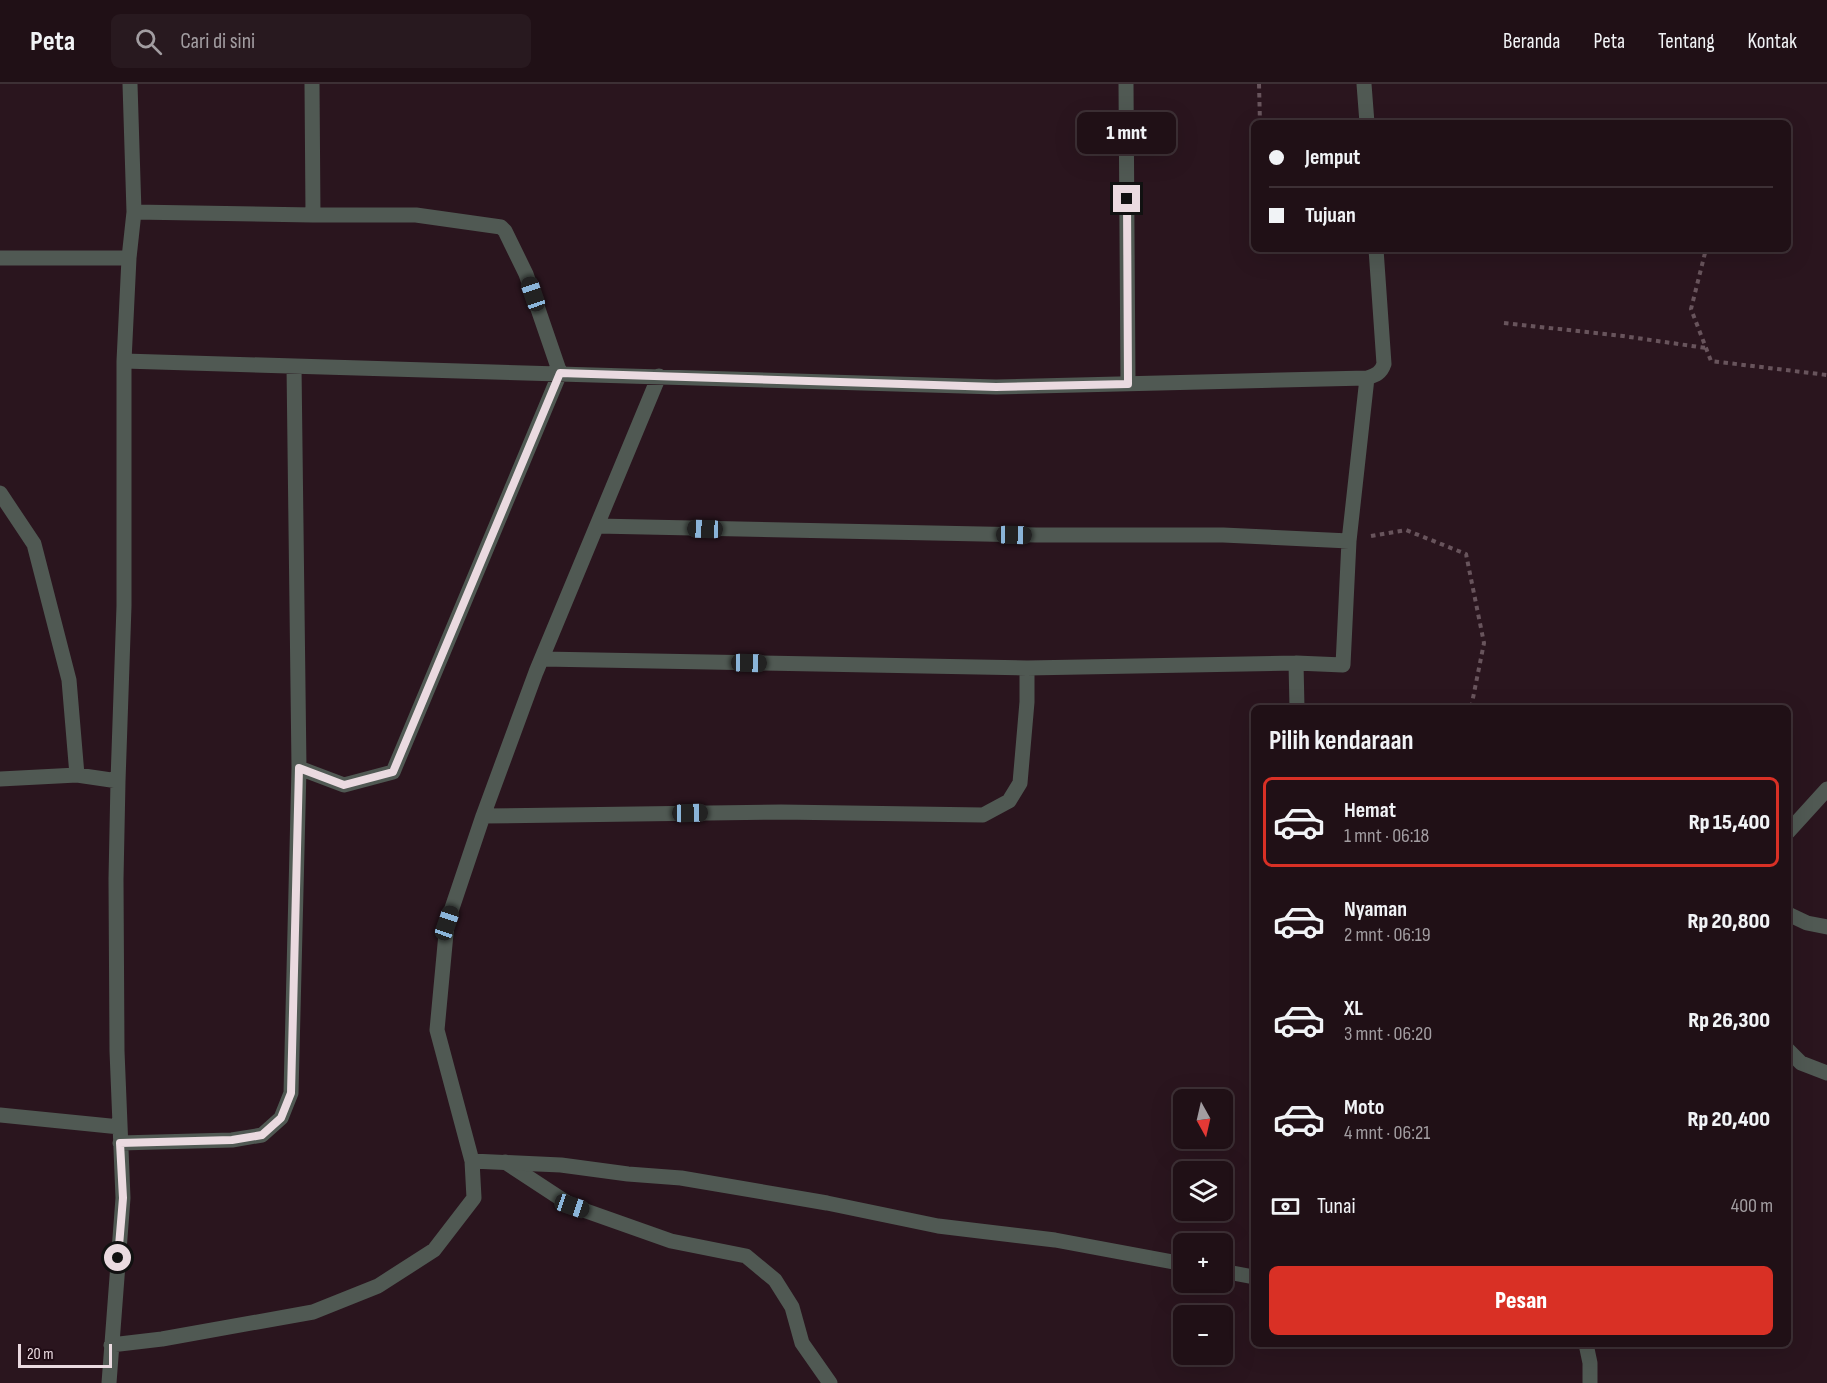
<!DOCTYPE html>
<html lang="id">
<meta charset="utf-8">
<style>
body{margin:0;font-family:"Sofia Sans Condensed",sans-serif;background:#28191f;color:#f1f3f6;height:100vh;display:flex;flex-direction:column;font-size:22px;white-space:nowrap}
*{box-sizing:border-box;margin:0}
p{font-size:20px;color:#a29da1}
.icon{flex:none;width:33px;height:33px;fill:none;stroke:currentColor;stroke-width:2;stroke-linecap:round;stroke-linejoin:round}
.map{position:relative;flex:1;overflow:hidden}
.panel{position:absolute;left:1251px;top:621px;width:540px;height:642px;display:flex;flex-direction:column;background:#201016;border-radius:9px;box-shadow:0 6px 24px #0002,0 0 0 2px #3d3035}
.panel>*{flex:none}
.hud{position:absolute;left:1251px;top:36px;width:540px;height:132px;border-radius:9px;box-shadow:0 6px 24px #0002,0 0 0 2px #3d3035;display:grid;align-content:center;height:132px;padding:0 18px;background:#201016}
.needle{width:39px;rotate:172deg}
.controls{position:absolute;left:1173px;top:1005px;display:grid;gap:12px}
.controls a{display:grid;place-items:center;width:60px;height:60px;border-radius:9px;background:#201016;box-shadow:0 6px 24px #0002,0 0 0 2px #3d3035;font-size:30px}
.scale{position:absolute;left:18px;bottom:15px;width:94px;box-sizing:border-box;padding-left:6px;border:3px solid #eadae0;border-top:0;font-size:16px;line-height:21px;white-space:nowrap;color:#eadae0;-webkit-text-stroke:4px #200c15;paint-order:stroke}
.end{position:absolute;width:27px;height:27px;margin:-14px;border:8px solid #eadae0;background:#111;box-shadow:0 0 0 3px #111}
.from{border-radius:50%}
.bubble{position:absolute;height:42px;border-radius:9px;background:#201016;box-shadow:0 6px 24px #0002,0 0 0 2px #3d3035;font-size:20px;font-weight:800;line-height:42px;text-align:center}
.car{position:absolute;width:18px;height:36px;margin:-18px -9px;border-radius:8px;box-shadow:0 0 4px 2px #0007;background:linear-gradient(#222 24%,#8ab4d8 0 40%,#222 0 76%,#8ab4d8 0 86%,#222 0)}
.hud b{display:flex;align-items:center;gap:21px;height:57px;font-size:22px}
.hud b+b{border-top:2px solid #3d3035}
.hud i{width:15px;height:15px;background:#f1f3f6}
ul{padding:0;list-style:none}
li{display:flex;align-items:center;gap:18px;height:90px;margin:0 12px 9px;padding:0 6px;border:3px solid transparent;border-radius:9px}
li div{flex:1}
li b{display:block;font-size:22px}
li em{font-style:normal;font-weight:800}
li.selected{border-color:#d93025}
li>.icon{width:54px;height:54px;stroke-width:1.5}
h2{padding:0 18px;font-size:27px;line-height:72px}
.pay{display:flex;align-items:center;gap:15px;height:66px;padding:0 18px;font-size:22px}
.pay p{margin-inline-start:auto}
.cta{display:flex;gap:12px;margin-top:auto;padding:12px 18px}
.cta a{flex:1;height:69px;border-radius:9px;background:#d93025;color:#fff;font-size:24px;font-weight:800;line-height:69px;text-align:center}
header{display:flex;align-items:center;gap:36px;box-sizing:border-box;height:84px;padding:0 30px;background:#201016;border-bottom:2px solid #3d3035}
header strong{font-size:28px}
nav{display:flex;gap:33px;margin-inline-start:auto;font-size:21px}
.search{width:420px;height:54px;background:#28191f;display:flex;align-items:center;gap:15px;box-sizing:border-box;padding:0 21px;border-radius:9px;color:#a29da1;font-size:22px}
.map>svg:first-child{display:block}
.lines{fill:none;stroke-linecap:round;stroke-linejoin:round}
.path{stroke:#68545c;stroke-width:4;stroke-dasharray:4.5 4.5;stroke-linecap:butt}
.service{stroke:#505953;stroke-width:15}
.minor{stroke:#505953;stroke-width:15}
.route{stroke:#eadae0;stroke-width:8}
</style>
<header>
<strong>Peta</strong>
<div class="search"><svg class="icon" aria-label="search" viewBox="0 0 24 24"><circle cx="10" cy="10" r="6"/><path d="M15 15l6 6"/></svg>Cari di sini</div>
<nav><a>Beranda</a><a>Peta</a><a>Tentang</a><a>Kontak</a></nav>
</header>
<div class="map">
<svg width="1827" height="1299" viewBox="0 0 1827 1299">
<rect width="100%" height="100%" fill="#2a151e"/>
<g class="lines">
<path class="path" d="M1259,0L1260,39
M1705,169L1691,225L1711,277L1827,291
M1504,239L1623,252L1706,264
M1371,452L1406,446L1466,470L1484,559L1471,624"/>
<path class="service" d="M505,1078L572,1122L671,1157L746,1172L775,1196L792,1223L802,1259L830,1299"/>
<path class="minor" d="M312,0L313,131
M1126,0L1128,300
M1364,0L1367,39
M134,128L313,131H416L501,143L505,147L526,190L560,289L393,688L344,701L299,684
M0,174H129
M124,277L996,303L1367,294L1349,457L1343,581L1296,579L1027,584L542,575
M1367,294C1376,291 1381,289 1384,280L1376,165
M0,409L34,460L69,596L77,691
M597,442L1036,451H1223L1349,457
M1296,579L1297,624
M0,695L77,691L118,697
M483,732L781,728L983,731L1009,717L1020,699L1027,618V584
M1788,748L1827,705
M1788,830L1807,839L1827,843
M1788,966L1801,979L1827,989
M0,1031L120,1043
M120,1059L232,1056L262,1051L281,1034L291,1009L299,684L294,282
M472,1077L561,1081L628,1090L681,1094L827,1119L938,1142L1055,1156L1184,1180
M1222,1187L1254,1193
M1586,1260L1590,1279V1299
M111,1261L162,1255L313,1228L378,1202L434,1166L474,1114L472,1077L437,946L447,839L483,732L536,588L659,292
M109,1299L123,1114L117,967L116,795L118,697L124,522V277L129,174L134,128L130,0"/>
</g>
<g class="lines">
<path class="route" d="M118,1174L123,1114L120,1059L232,1056L262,1051L281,1034L291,1009L299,684L344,701L393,688L560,289L996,303L1128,300L1127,115"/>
</g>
</svg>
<div class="controls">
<a><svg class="needle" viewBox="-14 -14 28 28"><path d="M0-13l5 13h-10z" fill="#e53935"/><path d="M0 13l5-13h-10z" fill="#a29da1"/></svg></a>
<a><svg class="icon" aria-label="layers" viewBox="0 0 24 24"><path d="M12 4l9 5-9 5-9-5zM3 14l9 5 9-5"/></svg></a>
<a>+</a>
<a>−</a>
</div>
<div class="scale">20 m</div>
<i class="end from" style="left:118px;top:1174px"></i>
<i class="end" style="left:1127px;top:115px"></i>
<div class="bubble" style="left:1077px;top:28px;width:99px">1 mnt</div>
<i class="car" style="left:533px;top:210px;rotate:341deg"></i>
<i class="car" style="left:705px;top:445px;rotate:272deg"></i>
<i class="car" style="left:1014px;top:451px;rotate:91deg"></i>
<i class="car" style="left:749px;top:579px;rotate:91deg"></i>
<i class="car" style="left:690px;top:729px;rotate:89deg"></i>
<i class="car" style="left:447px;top:839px;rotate:19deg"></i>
<i class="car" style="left:572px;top:1122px;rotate:109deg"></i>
<div class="hud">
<b><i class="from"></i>Jemput</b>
<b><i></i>Tujuan</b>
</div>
<section class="panel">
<h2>Pilih kendaraan</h2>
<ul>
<li class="selected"><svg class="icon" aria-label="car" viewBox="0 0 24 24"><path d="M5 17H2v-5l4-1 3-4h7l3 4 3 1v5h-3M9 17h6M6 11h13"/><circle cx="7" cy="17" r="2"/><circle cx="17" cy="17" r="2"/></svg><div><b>Hemat</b><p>1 mnt · 06:18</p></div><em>Rp 15,400</em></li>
<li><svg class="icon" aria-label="car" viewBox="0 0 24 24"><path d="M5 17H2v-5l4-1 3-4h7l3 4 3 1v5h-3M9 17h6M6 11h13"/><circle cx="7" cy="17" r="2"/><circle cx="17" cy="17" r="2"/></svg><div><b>Nyaman</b><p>2 mnt · 06:19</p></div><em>Rp 20,800</em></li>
<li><svg class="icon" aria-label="car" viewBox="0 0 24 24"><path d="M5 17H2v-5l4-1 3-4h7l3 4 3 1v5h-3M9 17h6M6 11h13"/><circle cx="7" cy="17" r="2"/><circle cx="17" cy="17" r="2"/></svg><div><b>XL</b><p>3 mnt · 06:20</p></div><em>Rp 26,300</em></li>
<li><svg class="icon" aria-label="car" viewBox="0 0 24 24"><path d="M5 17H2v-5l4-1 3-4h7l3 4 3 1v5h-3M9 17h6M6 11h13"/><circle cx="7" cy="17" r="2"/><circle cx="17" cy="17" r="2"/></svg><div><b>Moto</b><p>4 mnt · 06:21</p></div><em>Rp 20,400</em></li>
</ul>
<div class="pay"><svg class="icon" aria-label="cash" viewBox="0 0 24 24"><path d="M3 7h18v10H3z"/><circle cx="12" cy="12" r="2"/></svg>Tunai<p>400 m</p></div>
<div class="cta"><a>Pesan</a></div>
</section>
</div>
